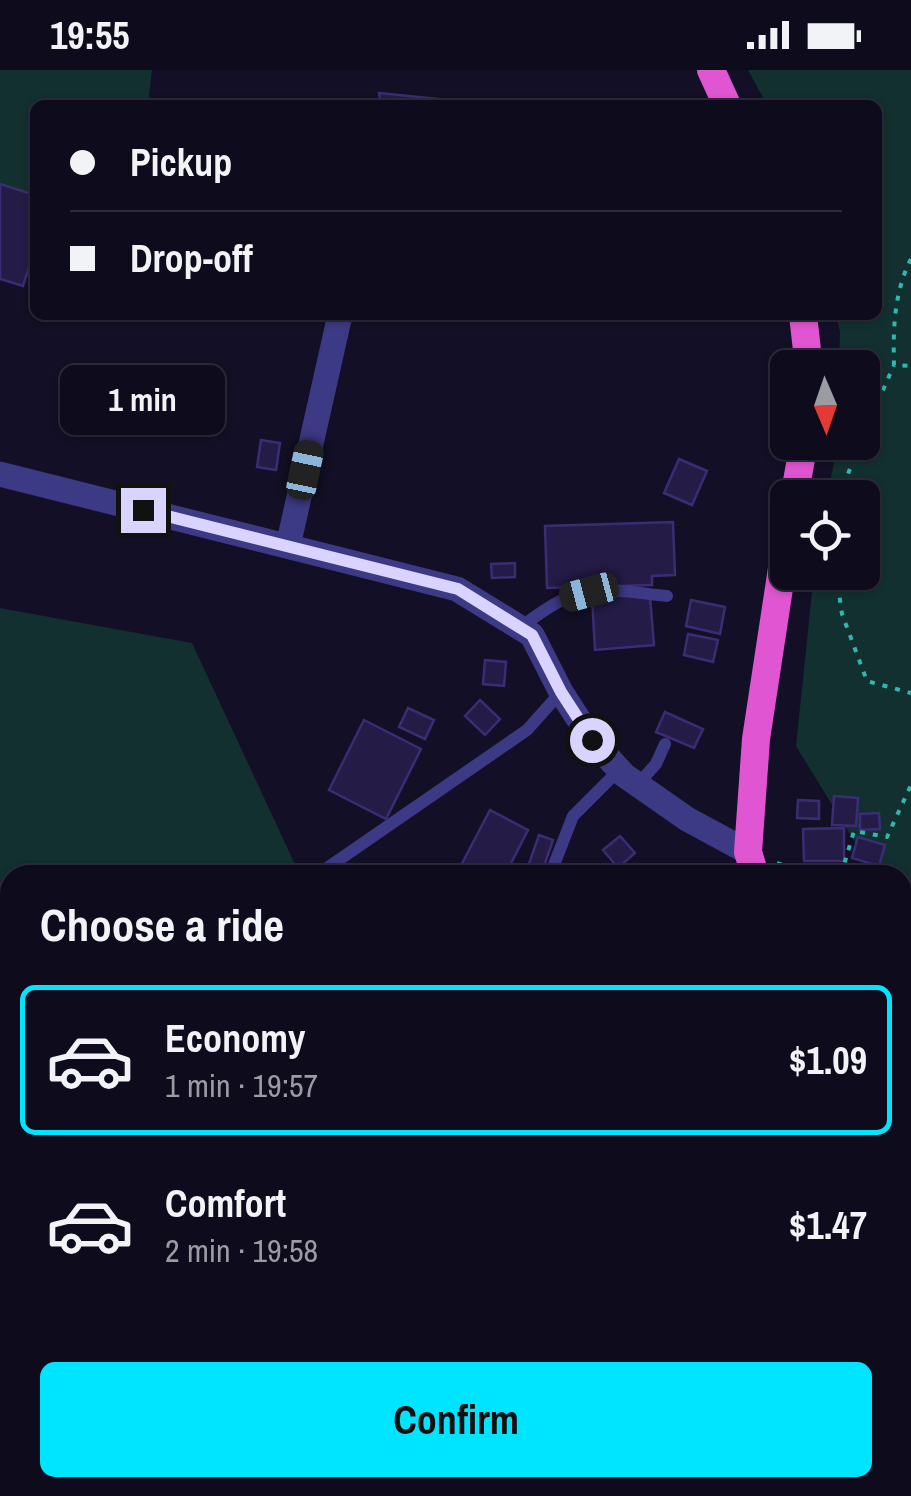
<!DOCTYPE html>
<meta charset="utf-8">
<style>
body{margin:0;font-family:"Archivo Narrow",sans-serif;background:#1c1929;color:#f1f3f6;height:100vh;display:flex;flex-direction:column;font-size:38px;white-space:nowrap}
*{box-sizing:border-box;margin:0}
p{font-size:32px;color:#9b9ba3}
.icon{flex:none;width:55px;height:55px;fill:none;stroke:currentColor;stroke-width:2;stroke-linecap:round;stroke-linejoin:round}
.map{position:relative;flex:1;overflow:hidden}
.panel{position:absolute;left:0px;top:795px;width:912px;height:632px;display:flex;flex-direction:column;background:#0e0b1c;border-radius:30px 30px 0 0;box-shadow:0 2px 8px #0004,0 0 0 2px #2e2b3b}
.panel>*{flex:none}
.banner{position:absolute;left:30px;top:30px;width:852px;height:220px;border-radius:15px;box-shadow:0 2px 8px #0004,0 0 0 2px #2e2b3b;display:grid;align-content:center;height:220px;padding:0 40px;background:#0e0b1c}
.needle{width:65px;rotate:178deg}
.buttons{position:absolute;left:770px;top:280px;display:grid;gap:20px}
.buttons a{display:grid;place-items:center;width:110px;height:110px;border-radius:15px;background:#0e0b1c;box-shadow:0 2px 8px #0004,0 0 0 2px #2e2b3b;font-size:50px}
.end{position:absolute;width:45px;height:45px;margin:-22px;border:12px solid #d9d4ff;background:#111;box-shadow:0 0 0 5px #111}
.from{border-radius:50%}
.bubble{position:absolute;height:70px;border-radius:15px;background:#0e0b1c;box-shadow:0 2px 8px #0004,0 0 0 2px #2e2b3b;font-size:32px;font-weight:700;line-height:70px;text-align:center}
.car{position:absolute;width:30px;height:60px;margin:-30px -15px;border-radius:12px;box-shadow:0 0 8px 2px #0007;background:linear-gradient(#222 24%,#8ab4d8 0 40%,#222 0 76%,#8ab4d8 0 86%,#222 0)}
.banner b{display:flex;align-items:center;gap:35px;height:95px;font-size:38px}
.banner b+b{border-top:2px solid #2e2b3b}
.banner i{width:25px;height:25px;background:#f1f3f6}
ul{padding:0;list-style:none}
li{display:flex;align-items:center;gap:30px;height:150px;margin:0 20px 15px;padding:0 20px;border:5px solid transparent;border-radius:15px}
li div{flex:1}
li b{display:block;font-size:38px}
li em{font-style:normal;font-weight:700}
li.selected{border-color:#00e5ff}
li>.icon{width:90px;height:90px;stroke-width:1.5}
h2{padding:0 40px;font-size:45px;line-height:120px}
.primary-button{display:flex;gap:20px;margin-top:auto;padding:20px 40px}
.primary-button a{flex:1;height:115px;border-radius:15px;background:#00e5ff;color:#111;font-size:40px;font-weight:700;line-height:115px;text-align:center}
.status{display:flex;justify-content:space-between;align-items:center;height:70px;padding:0 50px;background:#0e0b1c;direction:ltr}
.status svg{height:28px;fill:currentColor}
.map>svg:first-child{display:block}
.green{fill:#12302f}
.building{fill:#241b47;stroke:#3b2d73;stroke-width:2.5}
.lines{fill:none;stroke-linecap:round;stroke-linejoin:round}
.path{stroke:#2fb8b0;stroke-width:4;stroke-dasharray:5 8;stroke-linecap:butt}
.service{stroke:#3d3a85;stroke-width:12}
.minor{stroke:#3d3a85;stroke-width:25}
.tertiary{stroke:#3d3a85;stroke-width:25}
.trunk{stroke:#e055d1;stroke-width:28}
.route{stroke:#d9d4ff;stroke-width:12}
</style>
<div class="status"><b>19:55</b><svg viewBox="0 0 49 12"><path d="M0 12V9h3v3zM5 12V6h3v6zM10 12V3h3v9zM15 12V0h3v12zM26 1h20v11H26zM47 4h2v5h-2z"/></svg></div>
<div class="map">
<svg width="911" height="1426" viewBox="0 0 911 1426">
<rect width="100%" height="100%" fill="#130f26"/>
<path class="green" d="M0,0H152L148,35H35V180L0,177Z
M748,0H911V865L903,851L902,805H875L796,676L814,503L862,502V428L827,427L838,373L862,372V298L839,297L840,262L836,245H878V35H767Z
M0,538L192,573L300,805H10V1418H580L582,1426H0Z"/>
<path class="building" d="M379,23L439,29L438,35H381Z
M0,114L35,125V179L23,216L0,209Z
M261,370L280,373L276,400L257,397Z
M679,389L707,401L692,435L664,423Z
M673,452L675,505L652,506V515L547,518L545,456Z
M515,493V507L492,508L491,494Z
M631,523L650,527L654,575L595,580L592,526Z
M691,530L725,537L720,564L686,556Z
M688,564L718,570L713,592L684,585Z
M485,590L506,592L504,616L483,614Z
M480,630L500,649L485,665L465,646Z
M408,638L434,650L425,669L399,657Z
M665,642L703,659L694,678L656,662Z
M364,650L421,679L386,749L329,720Z
M834,726L858,728L856,756L832,755Z
M798,730L819,731V749L797,748Z
M490,740L528,760L505,805H456Z
M879,743L880,759L860,760V744Z
M844,758V791H804L803,759Z
M539,765L553,770L541,805H525Z
M620,766L635,783L618,798L603,780Z
M858,767L885,775L879,796L852,788Z"/>
<g class="lines">
<path class="path" d="M911,189C894,222 893,259 894,295L911,296
M862,368L894,295
M839,428L860,372
M836,502L842,544L867,611L911,623
M777,793L810,805
M841,805L854,761L887,767L911,715"/>
<path class="service" d="M520,557C536,547 552,533 569,527C600,515 635,523 667,526
M638,714L656,694L665,674
M317,805L527,660L561,622
M550,805L573,746L619,700"/>
<path class="minor" d="M288,476L340,245"/>
<path class="tertiary" d="M0,404L457,519L532,565L561,622L592,670L624,705L687,749L748,782"/>
<path class="trunk" d="M711,0L727,35
M803,245L809,298
M794,428L804,372
M755,805L748,782L756,669L788,459
M882,1426V1418"/>
</g>
<g class="lines">
<path class="route" d="M143,440L458,519L532,565L561,622L592,670"/>
</g>
</svg>
<div class="buttons">
<a><svg class="needle" viewBox="-14 -14 28 28"><path d="M0-13l5 13h-10z" fill="#e53935"/><path d="M0 13l5-13h-10z" fill="#9b9ba3"/></svg></a>
<a><svg class="icon" aria-label="locate" viewBox="0 0 24 24"><circle cx="12" cy="12" r="6"/><path d="M12 2v4M12 18v4M2 12h4M18 12h4"/></svg></a>
</div>
<i class="end from" style="left:592px;top:670px"></i>
<i class="end" style="left:143px;top:440px"></i>
<div class="bubble" style="left:60px;top:295px;width:165px">1 min</div>
<i class="car" style="left:305px;top:400px;rotate:12deg"></i>
<i class="car" style="left:589px;top:522px;rotate:255deg"></i>
<div class="banner">
<b><i class="from"></i>Pickup</b>
<b><i></i>Drop-off</b>
</div>
<section class="panel">
<h2>Choose a ride</h2>
<ul>
<li class="selected"><svg class="icon" aria-label="car" viewBox="0 0 24 24"><path d="M5 17H2v-5l4-1 3-4h7l3 4 3 1v5h-3M9 17h6M6 11h13"/><circle cx="7" cy="17" r="2"/><circle cx="17" cy="17" r="2"/></svg><div><b>Economy</b><p>1 min · 19:57</p></div><em>$1.09</em></li>
<li><svg class="icon" aria-label="car" viewBox="0 0 24 24"><path d="M5 17H2v-5l4-1 3-4h7l3 4 3 1v5h-3M9 17h6M6 11h13"/><circle cx="7" cy="17" r="2"/><circle cx="17" cy="17" r="2"/></svg><div><b>Comfort</b><p>2 min · 19:58</p></div><em>$1.47</em></li>
</ul>
<div class="primary-button"><a>Confirm</a></div>
</section>
</div>
